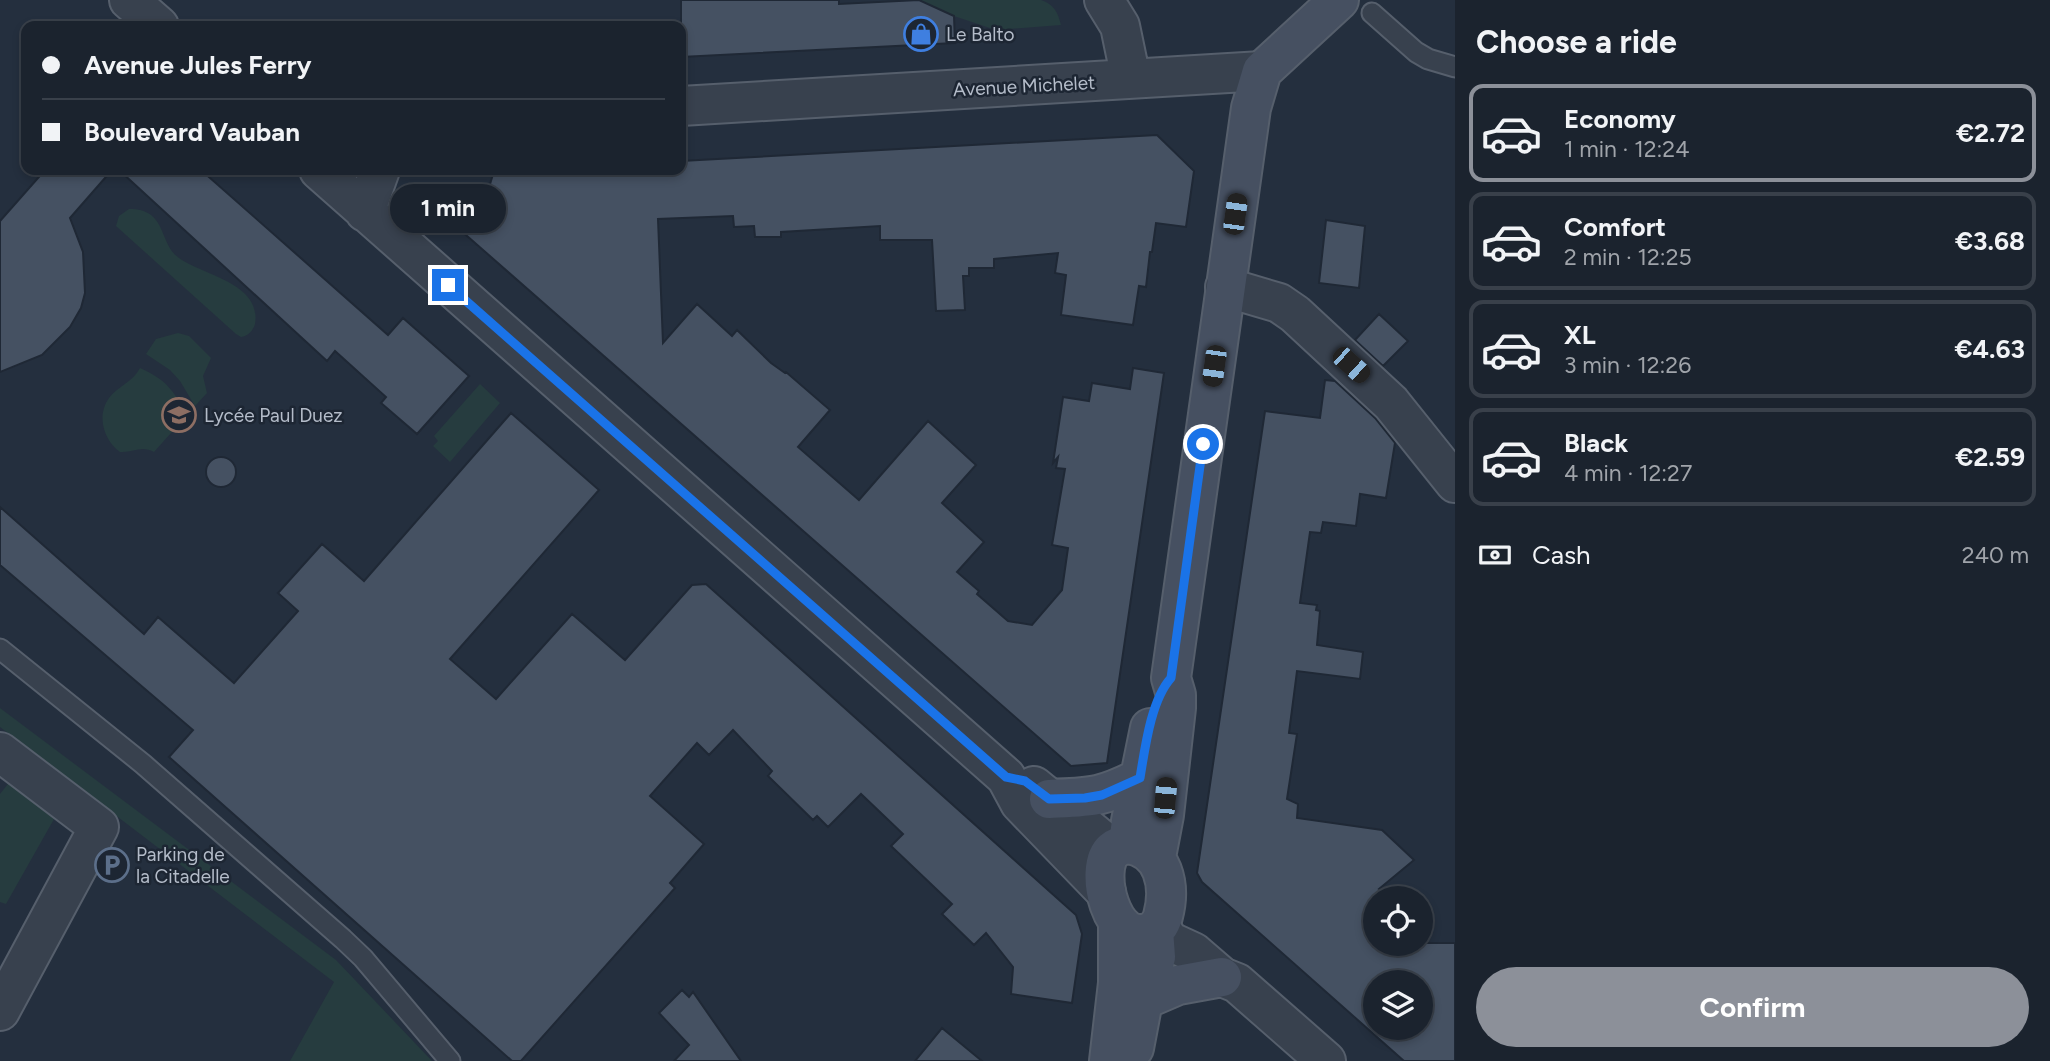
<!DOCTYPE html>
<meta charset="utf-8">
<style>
body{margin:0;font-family:Figtree,sans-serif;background:#242b36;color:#f1f3f6;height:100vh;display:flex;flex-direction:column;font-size:26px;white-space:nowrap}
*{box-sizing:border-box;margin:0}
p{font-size:23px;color:#a0a4aa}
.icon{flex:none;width:38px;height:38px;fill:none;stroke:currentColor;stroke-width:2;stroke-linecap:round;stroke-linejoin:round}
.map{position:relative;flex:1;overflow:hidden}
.panel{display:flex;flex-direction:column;background:#1b232e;width:595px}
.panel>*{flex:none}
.banner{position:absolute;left:21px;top:21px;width:665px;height:154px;border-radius:14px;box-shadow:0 4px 10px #0003,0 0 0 2px #39404a;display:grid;align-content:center;height:154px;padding:0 21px;background:#1b232e}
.buttons{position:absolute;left:1363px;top:886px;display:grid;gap:14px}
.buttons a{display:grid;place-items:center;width:70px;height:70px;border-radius:50%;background:#1b232e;box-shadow:0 4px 10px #0003,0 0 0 2px #39404a;font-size:35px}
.end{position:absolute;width:32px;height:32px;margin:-16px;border:9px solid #1a73e8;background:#fff;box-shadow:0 0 0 4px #fff}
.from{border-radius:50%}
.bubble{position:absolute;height:49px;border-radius:24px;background:#1b232e;box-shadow:0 4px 10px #0003,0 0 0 2px #39404a;font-size:23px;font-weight:700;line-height:49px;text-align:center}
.car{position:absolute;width:21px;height:42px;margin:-21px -10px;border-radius:9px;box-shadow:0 0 5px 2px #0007;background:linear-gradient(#222 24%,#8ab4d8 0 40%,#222 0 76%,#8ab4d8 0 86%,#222 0)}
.banner b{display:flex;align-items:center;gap:24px;height:66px;font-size:26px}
.banner b+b{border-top:2px solid #39404a}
.banner i{width:18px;height:18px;background:#f1f3f6}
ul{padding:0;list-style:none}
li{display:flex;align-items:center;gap:21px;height:98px;margin:0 14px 10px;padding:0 7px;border:4px solid #39404a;border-radius:14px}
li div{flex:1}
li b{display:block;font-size:26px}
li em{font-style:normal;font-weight:700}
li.current{border-color:#8c9099}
li>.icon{width:63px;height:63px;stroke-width:1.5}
h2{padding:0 21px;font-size:32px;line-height:84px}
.pay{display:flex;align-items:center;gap:18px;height:77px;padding:0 21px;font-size:26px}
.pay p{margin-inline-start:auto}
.primary-button{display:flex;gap:14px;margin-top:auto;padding:14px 21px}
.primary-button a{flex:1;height:80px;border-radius:42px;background:#8c9099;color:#fff;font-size:28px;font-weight:700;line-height:80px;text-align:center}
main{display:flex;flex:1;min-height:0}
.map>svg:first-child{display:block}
.green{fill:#263c3f}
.building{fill:#455162;stroke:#1f2835;stroke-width:2;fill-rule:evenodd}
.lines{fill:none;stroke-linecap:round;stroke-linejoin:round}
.service-casing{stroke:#565f6c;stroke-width:23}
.minor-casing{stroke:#565f6c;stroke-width:42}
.secondary-casing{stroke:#565f6c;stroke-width:42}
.service{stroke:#38414e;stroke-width:19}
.minor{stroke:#38414e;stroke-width:38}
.secondary{stroke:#465061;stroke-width:38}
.route{stroke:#1a73e8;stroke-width:9}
.labels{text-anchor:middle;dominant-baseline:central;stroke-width:5;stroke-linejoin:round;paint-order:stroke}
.poi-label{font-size:19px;fill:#b4bcc9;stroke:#1d2633;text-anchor:start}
.street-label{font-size:19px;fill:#b4bcc9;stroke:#1d2633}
</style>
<main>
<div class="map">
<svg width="1455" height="1061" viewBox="0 0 1455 1061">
<rect width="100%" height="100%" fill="#242f3e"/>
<path class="green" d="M919,0H1041C1054,4 1058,13 1061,25L996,30L954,16Z
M129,209C168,209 158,243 179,258C202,275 262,283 255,324C253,331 248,336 241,337L236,334L116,226L119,216Z
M178,333L189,336L211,358L203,376L207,393L195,406L180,381L170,370L146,354L156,339Z
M140,368C167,380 173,390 187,415L154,452C141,445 133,453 120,452C104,441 96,416 109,398C118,386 133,382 140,368Z
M480,384L500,403L450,462L433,446L438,441L434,436Z
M0,708L336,960L432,1061H290L334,982L0,727Z
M11,780L58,812L6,904L0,902V794Z"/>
<path class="building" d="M681,0H839V4L919,0L954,16L955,43L681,57Z
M1157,135L1194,171L1186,227L1156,223L1152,252H1150L1146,287L1139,286L1133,325L1061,315L1066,275L1055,273L1058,253L994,259V268H969V276H963L965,310L936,311L932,240H880V226L781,232V237H755L754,226L734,227L733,216L658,219L663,343L697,304L732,336L737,330L771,363L785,373L786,372L830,410L798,447L859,500L928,421L976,465L942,503L984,542L957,572L979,591L977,594L1008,621L1032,625L1062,590L1068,548L1052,545L1065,469L1056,468L1058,457L1053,463L1063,397L1089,401L1092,383L1130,389L1133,368L1164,373L1107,763L1071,766L450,221L487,194L494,171L681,170V161Z
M45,170H112L70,218L83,252L85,293L81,308L70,327L42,355L0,372V221Z
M119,170H201L388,335L403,318L469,376L417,434L381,403L386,397L335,351L327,361Z
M1326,220L1365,226L1359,288L1319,283Z
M1379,314L1408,341L1383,366L1355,340Z
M1325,380L1335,381L1375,418L1395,443L1386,498L1360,494L1356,526L1323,522L1321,533L1310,532L1300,603L1317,605L1316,610L1320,611L1317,645L1363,652L1360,679L1297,671L1289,733L1297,734L1287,799L1298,804L1297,818L1382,830L1414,860L1379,889L1385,894L1381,898H1376V943H1455V1061H1404L1202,882L1197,873L1265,411L1320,418ZM1376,982H1421V1027H1376Z
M511,413L599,490L450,659L496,699L572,614L625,660L692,585L706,584L1076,915L1082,934L1072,1003L1011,994L1013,967L986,933L974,945L942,914L952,904L891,846L903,834L861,794L828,827L817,816L813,820L768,776L772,771L733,730L709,755L697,743L650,796L704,844L670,883L675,888L521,1061H512L169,757L193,730L0,565V507L144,634L158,617L234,683L298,611L278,593L322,544L364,581Z
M206 472a15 15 0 1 1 30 0a15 15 0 1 1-30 0Z
M682,990L689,997L693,992L741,1061H674L689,1045L659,1013Z
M942,1028L982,1061H915Z"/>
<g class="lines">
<g class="service-casing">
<path id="service" d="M1372,13L1416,52L1428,59L1455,67
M0,649L143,764L343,939L363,958L450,1061"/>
</g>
<g class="minor-casing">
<path id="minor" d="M129,0L159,26
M1104,0L1120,26L1131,79
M681,106L1262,71
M319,170L1006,777L1020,803L1106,892
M365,212L380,170
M1225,287L1279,303L1295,314L1391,403L1455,483
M0,752L99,827L0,1011
M1034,786C1060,808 1089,827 1113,850
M1159,925L1169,941L1193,952L1222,977L1237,983L1326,1061"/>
</g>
<g class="secondary-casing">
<path id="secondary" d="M1049,799C1091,797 1101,798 1140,778
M1128,844C1164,849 1171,886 1163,916C1161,924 1157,929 1150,932C1112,949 1092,868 1113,850C1118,846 1123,845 1128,844Z
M1128,844L1131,821L1150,728
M1156,857L1164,815L1176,708V695L1171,678L1251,108L1262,71L1339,0
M1143,1000L1178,985L1222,977
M1134,1048L1142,1006L1156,957L1154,930
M1109,1061L1118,983V923"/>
</g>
<use href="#service" class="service"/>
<use href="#minor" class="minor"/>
<use href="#secondary" class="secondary"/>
</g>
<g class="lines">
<path class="route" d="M448,285L1006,777L1025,781L1049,799L1085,798L1102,795L1140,778C1145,748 1151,700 1171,678L1203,444"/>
</g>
<defs>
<g id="shop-ring" transform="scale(1.75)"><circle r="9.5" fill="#1d2633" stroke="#3f7fe0" stroke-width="1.5"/><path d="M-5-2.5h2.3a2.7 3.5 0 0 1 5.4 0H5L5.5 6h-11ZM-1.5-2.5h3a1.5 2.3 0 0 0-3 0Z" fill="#3f7fe0"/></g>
<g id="school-ring" transform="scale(1.75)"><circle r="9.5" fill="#1d2633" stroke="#8d6e63" stroke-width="1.5"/><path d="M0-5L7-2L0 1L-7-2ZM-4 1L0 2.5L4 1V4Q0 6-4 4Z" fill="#8d6e63"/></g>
<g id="parking-ring" transform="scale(1.75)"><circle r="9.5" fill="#1d2633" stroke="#5c6f8a" stroke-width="1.5"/><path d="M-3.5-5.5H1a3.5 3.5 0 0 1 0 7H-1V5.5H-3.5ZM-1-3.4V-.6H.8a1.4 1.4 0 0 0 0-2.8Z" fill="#5c6f8a"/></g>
</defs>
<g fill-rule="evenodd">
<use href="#shop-ring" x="921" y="34"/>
<use href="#school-ring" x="179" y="415"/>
<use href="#parking-ring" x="112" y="865"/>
</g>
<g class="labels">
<g class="poi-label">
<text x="946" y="34">Le Balto</text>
<text x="204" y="415">Lycée Paul Duez</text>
<text x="136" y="854">Parking de<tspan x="136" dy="22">la Citadelle</tspan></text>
</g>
<g class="street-label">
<text transform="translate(1024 86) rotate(-3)">Avenue Michelet</text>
</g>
</g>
</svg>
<div class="buttons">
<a><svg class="icon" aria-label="locate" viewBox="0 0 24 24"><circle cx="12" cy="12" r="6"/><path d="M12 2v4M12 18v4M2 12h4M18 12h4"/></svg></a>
<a><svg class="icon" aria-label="layers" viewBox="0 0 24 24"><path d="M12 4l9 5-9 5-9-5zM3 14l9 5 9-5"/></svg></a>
</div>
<i class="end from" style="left:1203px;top:444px"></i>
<i class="end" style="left:448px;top:285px"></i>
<div class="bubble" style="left:390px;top:184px;width:116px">1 min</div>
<i class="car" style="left:1235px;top:214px;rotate:8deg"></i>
<i class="car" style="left:1351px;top:365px;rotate:132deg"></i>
<i class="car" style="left:1214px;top:366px;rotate:188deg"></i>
<i class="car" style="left:1165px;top:798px;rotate:5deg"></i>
<div class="banner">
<b><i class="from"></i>Avenue Jules Ferry</b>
<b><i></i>Boulevard Vauban</b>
</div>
</div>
<section class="panel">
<h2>Choose a ride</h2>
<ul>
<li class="current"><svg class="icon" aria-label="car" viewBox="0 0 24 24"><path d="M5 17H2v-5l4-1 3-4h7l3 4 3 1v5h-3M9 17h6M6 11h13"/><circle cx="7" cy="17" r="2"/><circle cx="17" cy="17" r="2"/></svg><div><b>Economy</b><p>1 min · 12:24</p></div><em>€2.72</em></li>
<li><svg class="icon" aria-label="car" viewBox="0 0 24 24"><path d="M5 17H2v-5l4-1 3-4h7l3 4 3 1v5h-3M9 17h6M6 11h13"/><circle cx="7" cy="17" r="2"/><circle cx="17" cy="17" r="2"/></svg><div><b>Comfort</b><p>2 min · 12:25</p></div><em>€3.68</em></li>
<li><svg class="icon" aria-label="car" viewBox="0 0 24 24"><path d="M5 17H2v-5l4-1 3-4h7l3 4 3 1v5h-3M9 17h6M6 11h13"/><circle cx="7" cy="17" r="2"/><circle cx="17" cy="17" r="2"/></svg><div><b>XL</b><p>3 min · 12:26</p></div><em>€4.63</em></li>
<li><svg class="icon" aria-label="car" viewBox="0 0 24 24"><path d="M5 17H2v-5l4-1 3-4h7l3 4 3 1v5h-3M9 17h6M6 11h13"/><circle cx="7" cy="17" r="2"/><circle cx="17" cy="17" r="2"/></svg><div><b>Black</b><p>4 min · 12:27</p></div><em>€2.59</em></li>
</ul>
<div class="pay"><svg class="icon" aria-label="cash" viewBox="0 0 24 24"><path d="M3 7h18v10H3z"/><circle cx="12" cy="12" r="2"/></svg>Cash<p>240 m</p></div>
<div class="primary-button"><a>Confirm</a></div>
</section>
</main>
